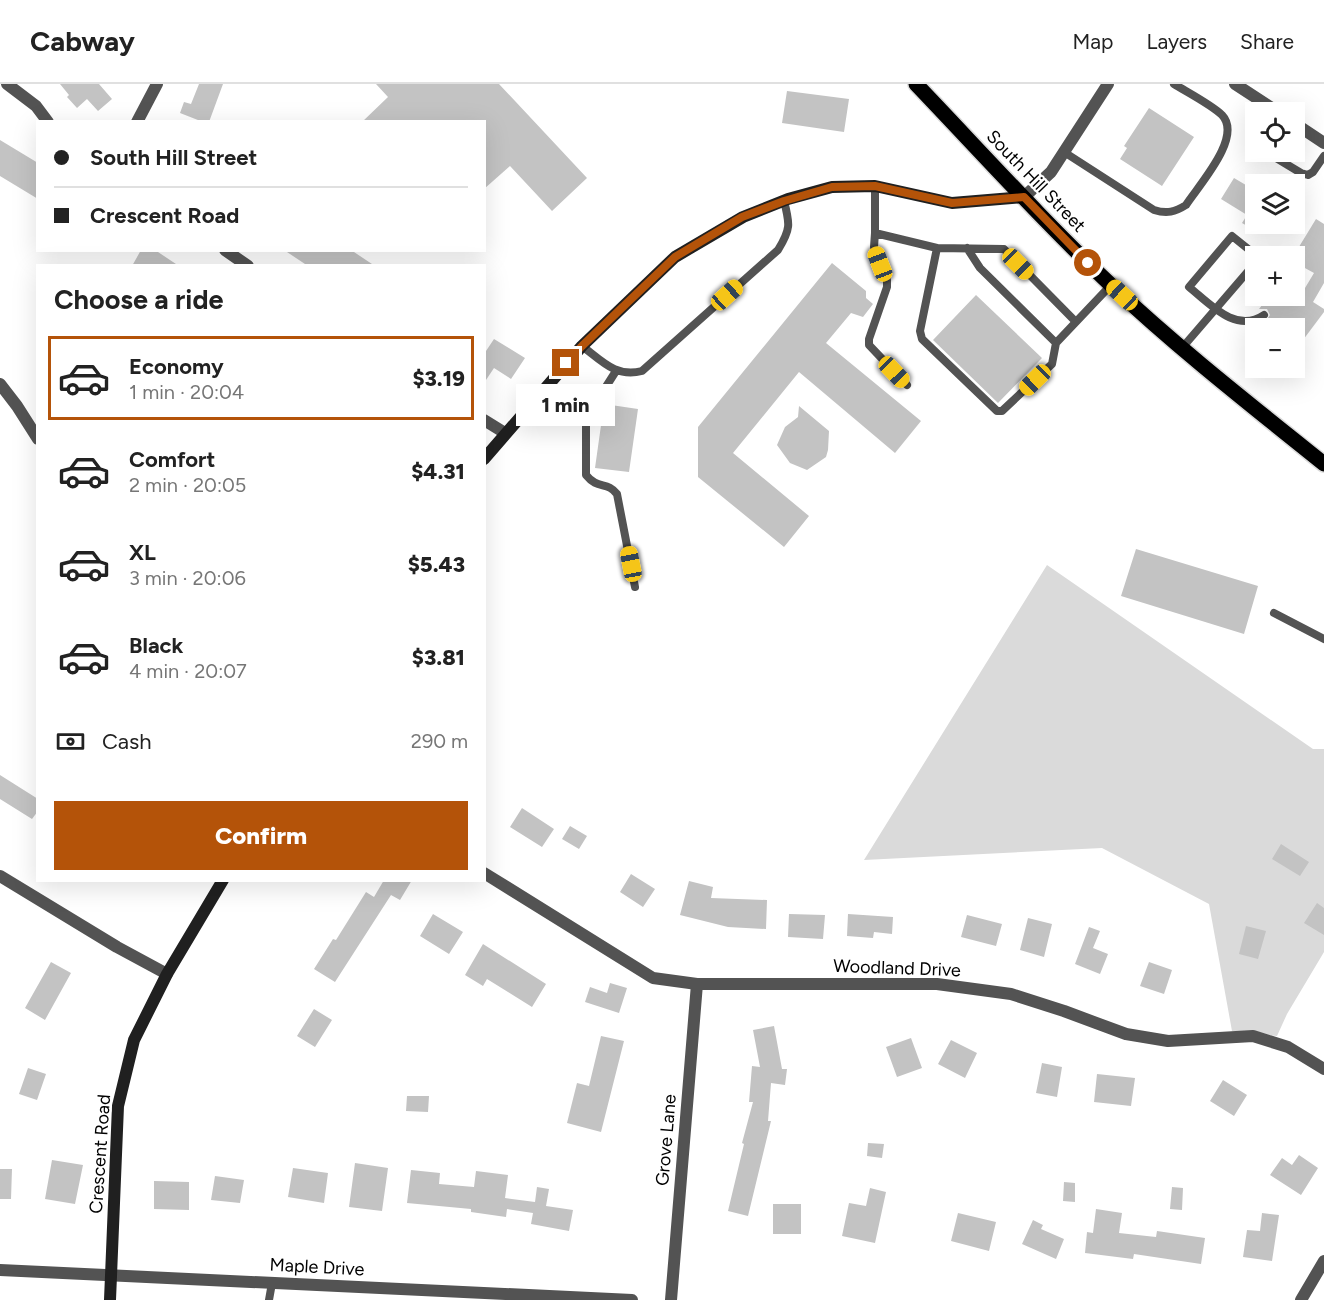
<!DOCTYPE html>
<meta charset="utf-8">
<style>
body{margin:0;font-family:Figtree,sans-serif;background:#f2f2f2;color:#222;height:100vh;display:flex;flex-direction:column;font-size:22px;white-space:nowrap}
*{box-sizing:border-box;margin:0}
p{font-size:20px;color:#767676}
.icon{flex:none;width:33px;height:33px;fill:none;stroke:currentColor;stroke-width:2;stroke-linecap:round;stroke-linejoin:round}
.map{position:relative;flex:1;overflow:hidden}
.drawer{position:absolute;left:36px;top:180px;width:450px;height:618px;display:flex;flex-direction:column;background:#fff;border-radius:0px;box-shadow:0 6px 24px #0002}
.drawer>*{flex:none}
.hud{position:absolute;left:36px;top:36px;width:450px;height:132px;border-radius:0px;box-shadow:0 6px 24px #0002;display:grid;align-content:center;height:132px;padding:0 18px;background:#fff}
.controls{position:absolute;left:1245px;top:18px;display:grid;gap:12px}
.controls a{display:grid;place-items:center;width:60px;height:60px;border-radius:0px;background:#fff;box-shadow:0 6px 24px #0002;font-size:30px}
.end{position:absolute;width:27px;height:27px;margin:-14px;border:8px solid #b45309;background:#fff;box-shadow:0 0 0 3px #fff}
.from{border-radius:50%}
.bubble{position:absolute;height:42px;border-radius:0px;background:#fff;box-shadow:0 6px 24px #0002;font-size:20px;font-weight:800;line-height:42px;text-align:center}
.car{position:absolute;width:18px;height:36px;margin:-18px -9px;border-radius:8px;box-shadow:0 0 4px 2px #0007;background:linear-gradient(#f5c518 24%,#345 0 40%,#f5c518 0 76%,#345 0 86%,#f5c518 0)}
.hud b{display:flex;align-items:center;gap:21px;height:57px;font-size:22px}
.hud b+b{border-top:2px solid #e0e0e0}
.hud i{width:15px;height:15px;background:#222}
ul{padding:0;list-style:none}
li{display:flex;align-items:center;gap:18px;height:84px;margin:0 12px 9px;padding:0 6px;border:3px solid transparent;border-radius:0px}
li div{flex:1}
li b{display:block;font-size:22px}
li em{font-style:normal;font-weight:800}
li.on{border-color:#b45309}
li>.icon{width:54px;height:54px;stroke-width:1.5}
h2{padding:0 18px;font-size:27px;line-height:72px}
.pay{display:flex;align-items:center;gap:15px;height:66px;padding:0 18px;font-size:22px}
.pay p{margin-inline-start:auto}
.button{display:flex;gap:12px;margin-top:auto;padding:12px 18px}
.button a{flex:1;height:69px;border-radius:0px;background:#b45309;color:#fff;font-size:24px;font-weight:800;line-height:69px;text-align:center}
header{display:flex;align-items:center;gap:36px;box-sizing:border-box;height:84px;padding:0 30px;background:#fff;border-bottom:2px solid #e0e0e0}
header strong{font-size:28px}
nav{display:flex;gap:33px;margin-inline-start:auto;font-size:21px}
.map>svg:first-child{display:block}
.green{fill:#dadada}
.building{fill:#c3c3c3}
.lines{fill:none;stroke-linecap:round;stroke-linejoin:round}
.primary-casing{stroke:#dbdbdb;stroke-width:18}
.lane{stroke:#535353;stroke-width:8}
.street{stroke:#535353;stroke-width:12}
.secondary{stroke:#202020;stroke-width:12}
.primary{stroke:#000;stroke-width:15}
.route{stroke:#b45309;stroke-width:8}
.labels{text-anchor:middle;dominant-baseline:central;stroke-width:4.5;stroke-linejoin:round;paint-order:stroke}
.street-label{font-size:18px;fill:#000;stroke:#fff}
</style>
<header>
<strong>Cabway</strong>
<nav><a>Map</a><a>Layers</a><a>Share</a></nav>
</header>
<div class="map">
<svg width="1324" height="1216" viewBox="0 0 1324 1216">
<rect width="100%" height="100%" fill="#fff"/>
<path class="green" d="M1047,481L1313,665H1324V868L1287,930L1277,952L1232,947L1209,820L1102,764L864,776Z"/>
<path class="building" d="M60,0H99L112,15L98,27L87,15L77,24L67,13L69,11Z
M199,0H223L209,38H203L180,29L184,18L191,20Z
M376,0H499L587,94L552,127L510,82L484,105V38H362L388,13Z
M787,7L849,15L844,48L782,39Z
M1149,24L1194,53L1162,102L1120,75L1127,64L1124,62Z
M0,56L38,79V115L0,92Z
M1234,94L1256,107V147L1242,139L1247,131L1221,115Z
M1316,135L1324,140V199L1313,218L1324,225V228L1294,268V244H1261L1270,231L1267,225H1259L1269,212H1272V218L1277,221L1282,219L1287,212H1294V204L1302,209L1314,189L1294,178V171Z
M141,166H155L179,182H132Z
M284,166H351L375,182H308Z
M832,179L866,207V214L873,220L863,233L851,229L826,259L921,337L895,369L799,288L733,369L809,432L784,463L698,393V343Z
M976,211L1042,274L998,319L933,256Z
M494,255L525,274L511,295L494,284L484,299V270Z
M604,320L638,325L629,388L595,384Z
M799,322L829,347L828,366L826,373L807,386L790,379L777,361L785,343L798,333Z
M1136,465L1258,502L1244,550L1121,512Z
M0,691L38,715V727L32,735L0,715Z
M522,724L554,745L542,763L510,743Z
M570,742L587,752L579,765L562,755Z
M1281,760L1309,778L1300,792L1272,775Z
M631,790L655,805L643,823L620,808Z
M384,796H412L400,816L391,811L335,898L314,885L333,855L336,856L366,808L374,813Z
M689,797L713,803L711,814L767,816L766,845L728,843L680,831Z
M1317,819L1324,824V851L1304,839Z
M433,830L463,848L449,870L420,852Z
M789,830L825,831L823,855L788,853Z
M848,830L893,833L892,850L874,848L873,854L847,852Z
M967,831L1002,840L996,862L961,853Z
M1028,834L1052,840L1044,873L1020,866Z
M1246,842L1266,847L1258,875L1239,870Z
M1089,843L1100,847L1093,864L1108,870L1100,890L1075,880Z
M483,860L546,900L532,923L487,895L483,902L465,891Z
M51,878L71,889L45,936L25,924Z
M1149,878L1172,886L1164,910L1140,902Z
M610,899L627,904L619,929L585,918L590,903L607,909Z
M314,925L332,936L315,963L297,952Z
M774,942L782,985H787L785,1001L771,999L768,1037H771L748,1132L728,1127L744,1060L742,1059L753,1018H749L752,982L760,983L753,946Z
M601,952L624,957L601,1048L567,1039L577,999L589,1002Z
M911,954L922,984L897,993L886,963Z
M951,956L977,969L965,994L938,980Z
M1042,979L1062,983L1057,1013L1036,1009Z
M28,984L46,990L37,1016L19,1010Z
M1097,990L1135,994L1131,1022L1094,1018Z
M1223,996L1247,1011L1234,1032L1210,1017Z
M407,1012H429L428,1028L406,1027Z
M868,1059L884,1060L882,1074L867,1072Z
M1299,1071L1318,1084L1301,1111L1270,1091L1282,1074L1292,1081Z
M52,1076L83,1081L75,1120L45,1115Z
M355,1079L388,1084L382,1127L349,1123Z
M293,1084L328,1089L324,1119L288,1113Z
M0,1085H12L11,1115H0Z
M411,1086L440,1089L439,1100L474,1103L476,1087L508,1091L505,1114L535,1118L537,1103L549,1105L546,1122L573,1126L569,1147L531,1140L533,1129L507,1125L506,1133L471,1128V1125L407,1119Z
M215,1092L244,1096L240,1119L211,1116Z
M154,1097L189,1098V1126L154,1125Z
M1064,1098L1075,1099V1118L1063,1117Z
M1172,1103L1183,1104L1182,1126L1170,1125Z
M870,1104L886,1108L875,1159L842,1152L849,1119L866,1122Z
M773,1120H801V1150H773Z
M1096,1125L1122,1129L1119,1149L1156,1153L1157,1147L1205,1154L1201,1180L1134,1170L1133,1175L1085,1169L1087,1148L1093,1149Z
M958,1129L996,1138L989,1167L951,1157Z
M1262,1129L1279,1131L1272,1177L1243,1173L1247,1146L1260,1147Z
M1033,1136L1043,1141L1041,1145L1064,1155L1056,1175L1022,1160Z"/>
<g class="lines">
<g class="primary-casing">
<path id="primary" d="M916,0C981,68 1044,138 1112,202C1179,265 1252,322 1324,380"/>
</g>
<path class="lane" d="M1064,68L1154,126C1167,130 1175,128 1186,121C1199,101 1243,53 1222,31C1212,21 1187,8 1174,0
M1266,68L1301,89L1308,91L1313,88L1324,72
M875,102V149L937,164
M875,149L874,163L887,196V203L869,255V261L907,301
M967,164L980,184L1056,259
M1257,172L1232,152L1189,203C1210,220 1236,250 1264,231
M1277,215L1279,212
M1076,238L1004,165L937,164L920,247L922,255L997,327H1002L1052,280L1056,259L1111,201
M582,262C602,277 616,294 642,287L778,166C791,145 790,140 784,117
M1182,264L1256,178
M616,287L593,323L586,339V391C598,406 607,397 617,410L635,503
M1274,529L1324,555
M269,1216L272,1199"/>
<path class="street" d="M7,0L36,22L48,38
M1235,0L1278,28
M137,38L157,0
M1294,39L1324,59
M1024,113L1051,88L1108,0
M225,166L248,182
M0,300L17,322L38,355
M484,336L505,349
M484,789L653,894L697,900H937L1011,910L1064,927L1126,950L1168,957L1253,952L1288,963L1324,985
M0,792L117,863L167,890
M0,1186L632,1216
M671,1216L697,900
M1301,1216L1324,1177"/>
<path class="secondary" d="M484,375L582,262L675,173L743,133L788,115L832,103L875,102L952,119L1024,113
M110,1216L118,1022L134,956L167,890L223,796"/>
<use href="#primary" class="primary"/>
</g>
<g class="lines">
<path class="route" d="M566,279L582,262L675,173L742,133L784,117L832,103L875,102L952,119L1024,113L1088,179"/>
</g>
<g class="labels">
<g class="street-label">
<text transform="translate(1036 97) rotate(46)">South Hill Street</text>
<text transform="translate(897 884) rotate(2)">Woodland Drive</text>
<text transform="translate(666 1056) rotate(-85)">Grove Lane</text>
<text transform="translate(100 1070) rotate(-86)">Crescent Road</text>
<text transform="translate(317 1183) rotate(3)">Maple Drive</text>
</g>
</g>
</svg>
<div class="controls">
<a><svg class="icon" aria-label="locate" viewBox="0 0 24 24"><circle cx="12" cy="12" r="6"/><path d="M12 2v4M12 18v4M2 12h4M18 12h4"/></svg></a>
<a><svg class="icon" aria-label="layers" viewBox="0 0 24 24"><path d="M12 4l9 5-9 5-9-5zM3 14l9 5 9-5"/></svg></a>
<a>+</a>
<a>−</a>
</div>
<i class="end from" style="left:1088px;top:179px"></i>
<i class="end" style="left:566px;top:279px"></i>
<div class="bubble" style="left:516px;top:300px;width:99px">1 min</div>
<i class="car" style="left:880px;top:180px;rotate:339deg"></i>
<i class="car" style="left:1018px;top:180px;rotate:135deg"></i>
<i class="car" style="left:727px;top:211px;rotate:48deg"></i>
<i class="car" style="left:1122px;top:211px;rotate:313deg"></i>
<i class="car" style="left:894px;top:288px;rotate:136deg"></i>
<i class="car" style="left:1035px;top:296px;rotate:226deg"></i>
<i class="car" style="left:631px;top:480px;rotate:349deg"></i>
<div class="hud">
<b><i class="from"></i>South Hill Street</b>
<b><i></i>Crescent Road</b>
</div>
<section class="drawer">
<h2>Choose a ride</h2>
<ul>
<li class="on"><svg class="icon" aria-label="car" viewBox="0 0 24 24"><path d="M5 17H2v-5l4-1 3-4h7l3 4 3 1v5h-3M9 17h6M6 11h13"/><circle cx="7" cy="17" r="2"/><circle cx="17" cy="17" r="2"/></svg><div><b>Economy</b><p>1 min · 20:04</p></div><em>$3.19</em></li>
<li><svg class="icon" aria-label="car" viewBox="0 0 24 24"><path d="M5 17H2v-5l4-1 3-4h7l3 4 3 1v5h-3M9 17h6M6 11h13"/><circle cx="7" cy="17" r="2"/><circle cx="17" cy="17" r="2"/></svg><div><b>Comfort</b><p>2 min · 20:05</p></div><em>$4.31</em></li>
<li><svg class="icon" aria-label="car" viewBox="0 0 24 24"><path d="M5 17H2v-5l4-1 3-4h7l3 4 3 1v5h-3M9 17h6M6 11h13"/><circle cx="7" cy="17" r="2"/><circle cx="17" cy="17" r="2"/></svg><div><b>XL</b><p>3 min · 20:06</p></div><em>$5.43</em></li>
<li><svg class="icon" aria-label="car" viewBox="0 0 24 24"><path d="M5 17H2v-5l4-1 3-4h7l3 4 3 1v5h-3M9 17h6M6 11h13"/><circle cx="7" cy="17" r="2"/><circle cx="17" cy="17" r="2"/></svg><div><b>Black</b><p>4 min · 20:07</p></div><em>$3.81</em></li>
</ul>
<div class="pay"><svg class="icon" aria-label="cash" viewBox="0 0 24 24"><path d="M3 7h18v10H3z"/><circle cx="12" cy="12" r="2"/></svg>Cash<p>290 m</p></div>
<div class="button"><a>Confirm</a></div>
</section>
</div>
